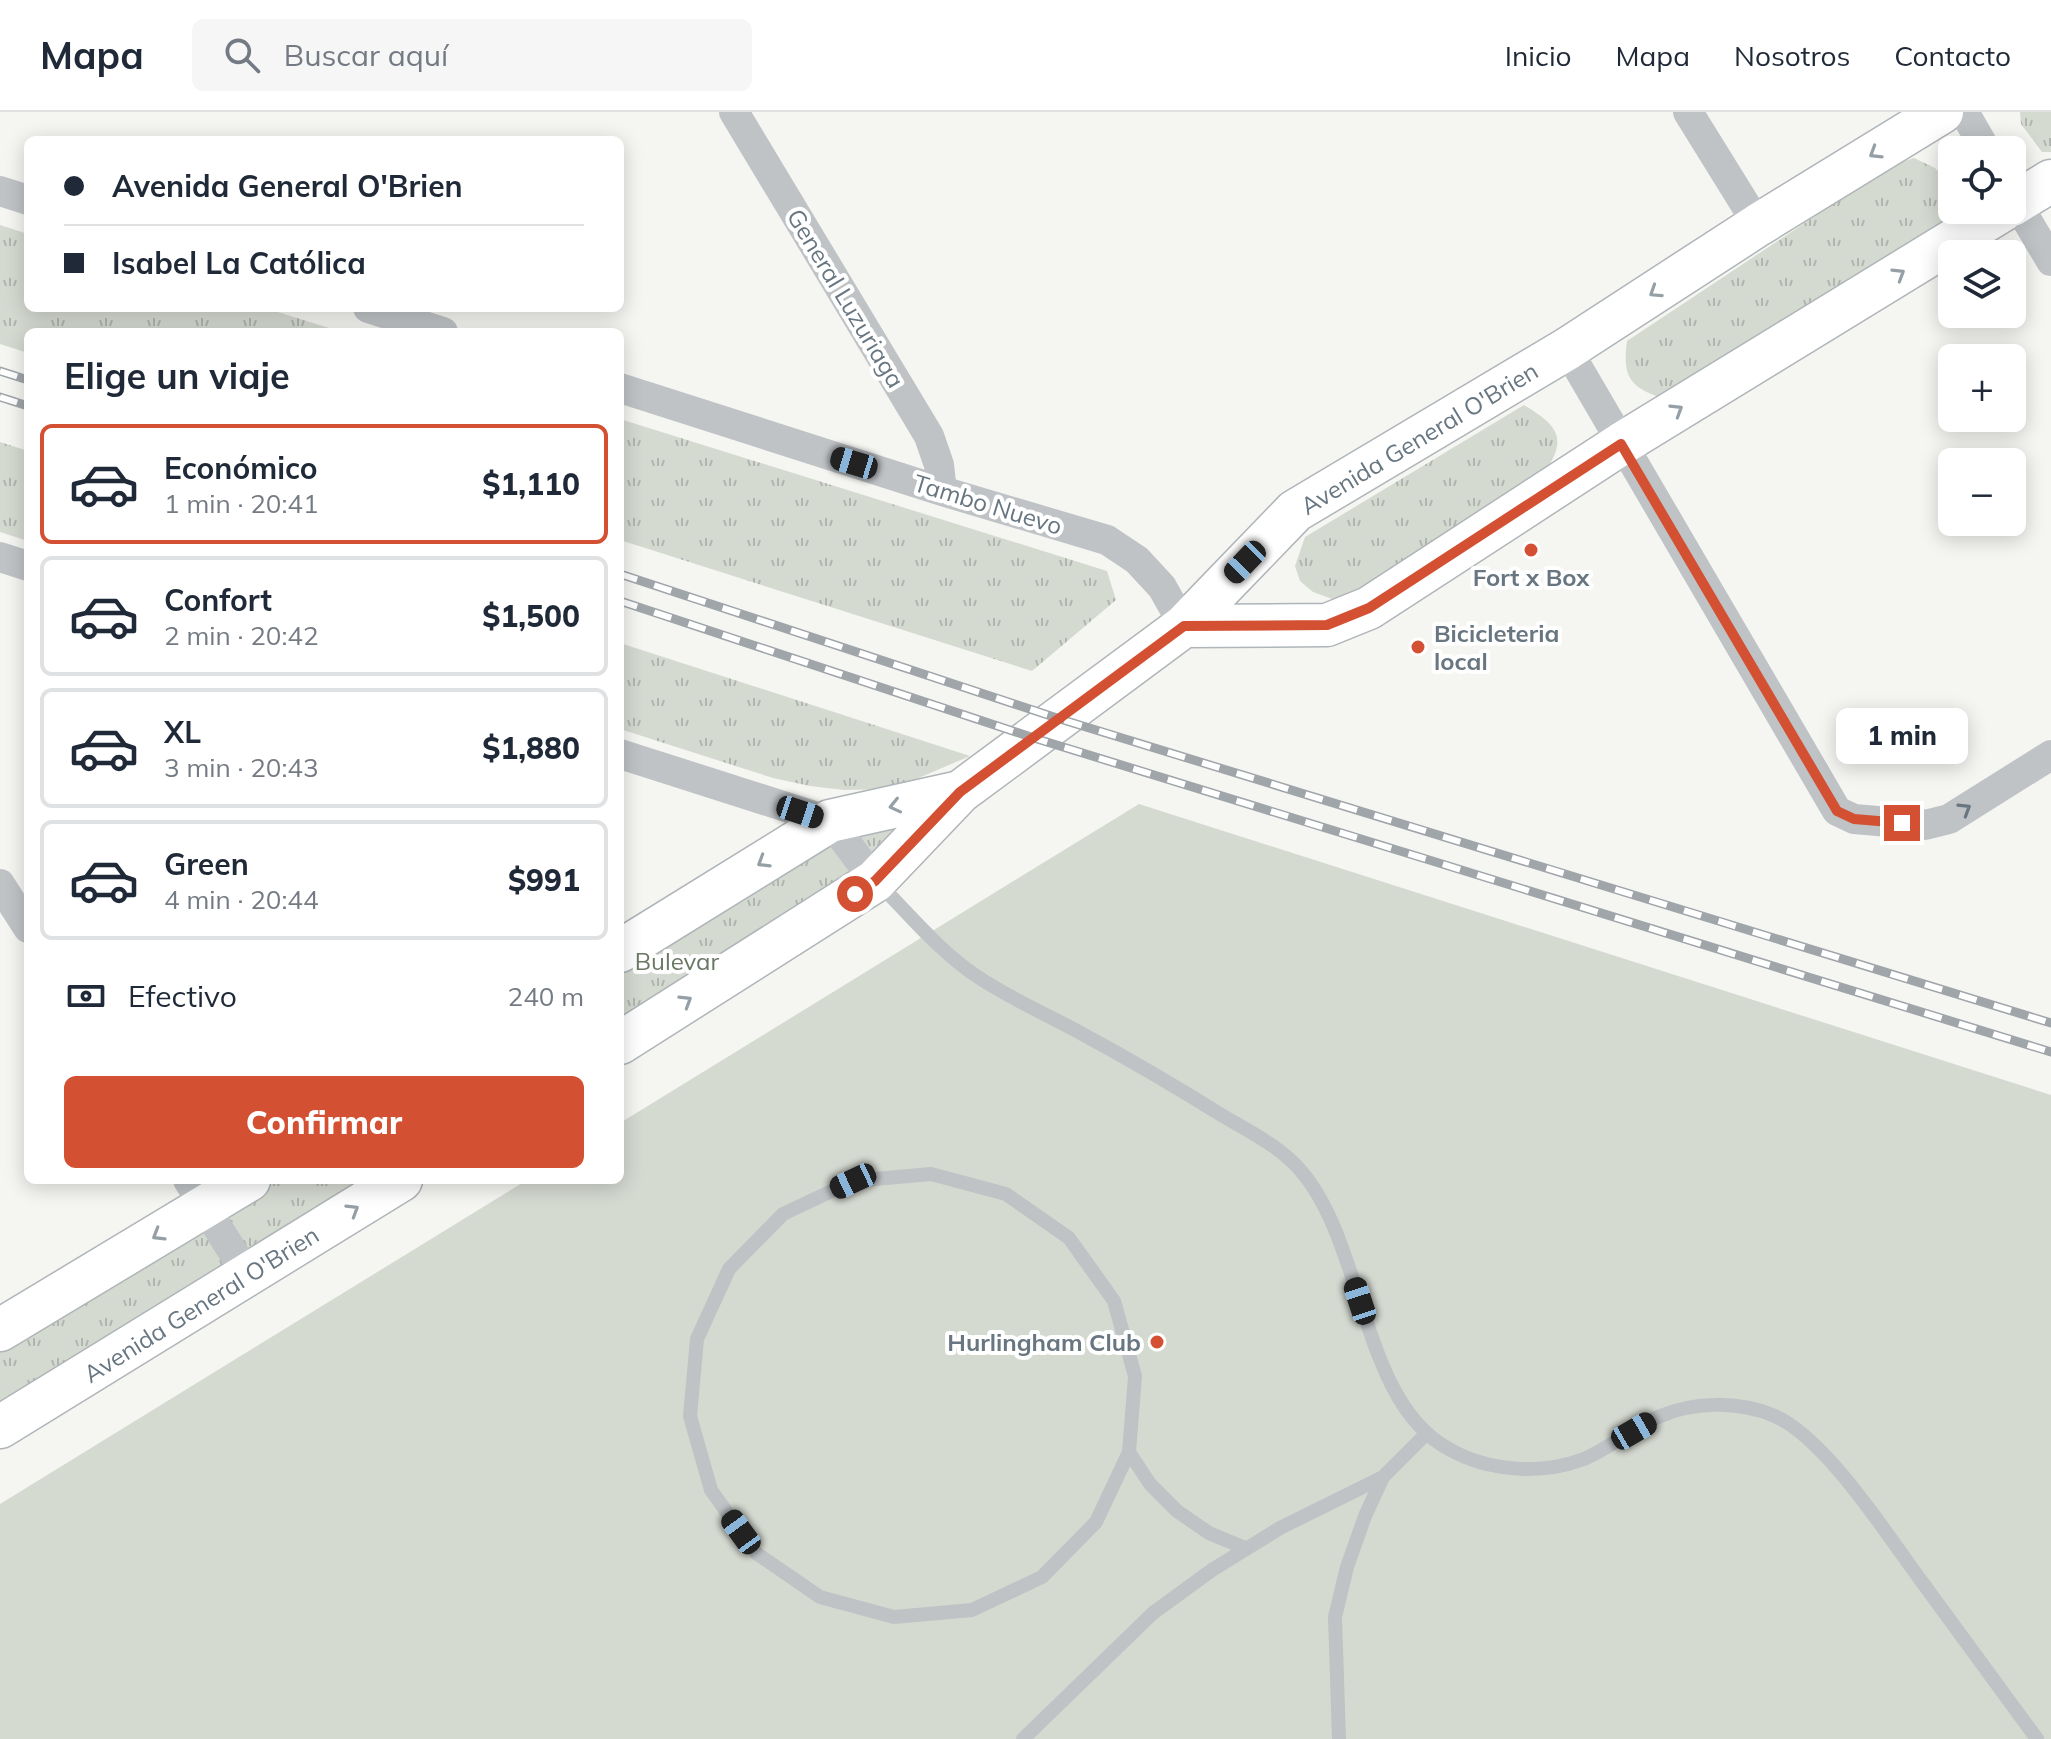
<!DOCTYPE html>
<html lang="es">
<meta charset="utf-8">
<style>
body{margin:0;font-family:Mulish,sans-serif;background:#f6f6f7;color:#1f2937;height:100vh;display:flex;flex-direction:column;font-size:30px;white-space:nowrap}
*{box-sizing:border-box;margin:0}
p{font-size:26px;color:#747a83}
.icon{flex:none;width:44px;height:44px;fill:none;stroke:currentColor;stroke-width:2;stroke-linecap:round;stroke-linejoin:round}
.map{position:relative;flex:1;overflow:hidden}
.side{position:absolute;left:24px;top:216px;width:600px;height:856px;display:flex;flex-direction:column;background:#fff;border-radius:12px;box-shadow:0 4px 20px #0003}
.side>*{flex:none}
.banner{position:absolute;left:24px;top:24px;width:600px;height:176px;border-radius:12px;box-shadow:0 4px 20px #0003;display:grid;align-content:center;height:176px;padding:0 40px;background:#fff}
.buttons{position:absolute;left:1938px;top:24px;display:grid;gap:16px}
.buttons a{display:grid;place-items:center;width:88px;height:88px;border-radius:12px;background:#fff;box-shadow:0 4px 20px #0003;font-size:40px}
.end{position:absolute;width:36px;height:36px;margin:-18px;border:10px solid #d45033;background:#fff;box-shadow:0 0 0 4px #fff}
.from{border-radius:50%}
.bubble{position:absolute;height:56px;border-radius:12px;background:#fff;box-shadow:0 4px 20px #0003;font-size:26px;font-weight:800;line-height:56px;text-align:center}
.car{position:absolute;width:24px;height:48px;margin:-24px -12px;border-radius:10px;box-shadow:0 0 6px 2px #0007;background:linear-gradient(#222 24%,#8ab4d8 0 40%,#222 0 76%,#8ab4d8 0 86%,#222 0)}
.banner b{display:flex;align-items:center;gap:28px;height:76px;font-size:30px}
.banner b+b{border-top:2px solid #e0e1e3}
.banner i{width:20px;height:20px;background:#1f2937}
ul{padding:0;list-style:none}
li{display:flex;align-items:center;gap:24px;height:120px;margin:0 16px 12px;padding:0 24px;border:4px solid #e0e1e3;border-radius:12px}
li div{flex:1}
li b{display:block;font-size:30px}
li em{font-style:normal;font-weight:800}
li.current{border-color:#d45033}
li>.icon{width:72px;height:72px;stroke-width:1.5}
h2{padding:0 40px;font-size:36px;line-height:96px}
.pay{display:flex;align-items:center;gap:20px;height:88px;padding:0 40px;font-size:30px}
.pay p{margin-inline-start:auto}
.action{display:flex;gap:16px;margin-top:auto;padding:16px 40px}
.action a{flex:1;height:92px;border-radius:12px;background:#d45033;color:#fff;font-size:32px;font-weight:800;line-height:92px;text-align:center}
header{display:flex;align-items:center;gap:48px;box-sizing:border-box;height:112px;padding:0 40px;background:#fff;border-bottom:2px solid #e0e1e3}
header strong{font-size:38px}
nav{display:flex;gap:44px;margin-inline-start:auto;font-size:28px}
.search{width:560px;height:72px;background:#f6f6f7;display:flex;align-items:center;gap:20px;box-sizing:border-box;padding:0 28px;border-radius:12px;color:#747a83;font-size:30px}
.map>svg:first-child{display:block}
.green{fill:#d5dad1}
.park{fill:url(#park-tufts)}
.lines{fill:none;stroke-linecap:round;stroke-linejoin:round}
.secondary-casing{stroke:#afb5b8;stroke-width:45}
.service{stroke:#bfc3c6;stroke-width:14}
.minor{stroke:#bfc3c6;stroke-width:30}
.secondary{stroke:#fff;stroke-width:42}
.rail-casing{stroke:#9fa5a9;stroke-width:9}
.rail{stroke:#fff;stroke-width:6;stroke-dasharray:18;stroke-linecap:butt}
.oneway{stroke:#959fa6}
.oneway2{stroke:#677680}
.route{stroke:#d45033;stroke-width:10}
.poi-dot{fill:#d45033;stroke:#fff;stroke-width:3}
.labels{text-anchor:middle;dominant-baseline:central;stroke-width:8;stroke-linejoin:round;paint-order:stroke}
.street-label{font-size:24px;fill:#677680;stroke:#fff}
.poi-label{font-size:24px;font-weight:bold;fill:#677680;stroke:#fff}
.park-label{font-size:24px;fill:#6a7865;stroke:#fff}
</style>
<header>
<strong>Mapa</strong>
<div class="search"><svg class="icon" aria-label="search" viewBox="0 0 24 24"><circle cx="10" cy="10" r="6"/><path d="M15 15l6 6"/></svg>Buscar aquí</div>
<nav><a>Inicio</a><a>Mapa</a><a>Nosotros</a><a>Contacto</a></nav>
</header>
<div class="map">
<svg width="2051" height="1627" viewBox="0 0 2051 1627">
<defs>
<pattern id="park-tufts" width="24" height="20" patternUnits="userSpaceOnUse" patternTransform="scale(2)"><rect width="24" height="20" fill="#d5dad1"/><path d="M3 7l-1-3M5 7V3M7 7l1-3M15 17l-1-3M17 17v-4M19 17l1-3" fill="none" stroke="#b1b5af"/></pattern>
</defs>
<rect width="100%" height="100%" fill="#f5f5f2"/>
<path class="green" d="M1139,692L2051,983V1627H0V1392L527,1068H620V1011Z"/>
<path class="park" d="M2020,0H2051V40H2042L2021,12Z
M1914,46L1935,56L1952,75L1951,90L1945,108L1665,287C1630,276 1622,265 1627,229L1892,53Z
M0,113L28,122V196H265L342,220H28V241L0,232Z
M1524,293C1555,312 1569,324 1546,358L1350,484L1335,488L1313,480L1300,469L1295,454L1305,425Z
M620,307L1107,459L1116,488L1032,559L620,428Z
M0,330L28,339V429L0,420Z
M620,531L970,644L893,677L844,678L810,674L773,666L620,617Z
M960,680L620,931V839L830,709Z
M249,1068H401L0,1315V1218Z"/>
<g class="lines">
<g class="secondary-casing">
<path id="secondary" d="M2012,93L2051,69
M1184,514L1327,513L1369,496L1621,332L2003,98
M620,839L830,709L960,680L1184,514L1295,399L1567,237L1758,113L1942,0
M620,931L875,769L960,680
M0,1218L249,1068
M0,1315L401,1068"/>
</g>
<path class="service" d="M879,772C910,803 941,841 978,865C1009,886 1044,901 1077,919C1127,946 1175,974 1223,1004C1250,1020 1281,1035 1301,1059C1365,1133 1361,1290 1449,1337C1487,1359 1540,1363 1581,1348C1608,1338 1631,1316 1658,1305C1694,1289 1739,1289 1775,1304C1824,1326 1882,1415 1914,1459C1955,1515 1996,1571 2037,1627
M1129,1340L1096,1410L1042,1465L972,1498L894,1505L820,1485L756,1441L711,1378L690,1304L697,1227L729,1157L783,1102L853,1069L931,1062L1006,1082L1069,1126L1114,1189L1135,1264L1129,1340L1150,1372L1177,1399L1209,1421L1245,1436
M1023,1627L1153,1501L1212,1458L1280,1416L1383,1365
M1339,1627L1335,1505L1347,1455L1365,1404L1383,1365L1425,1323"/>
<path class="minor" d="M734,0L929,324L939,353L942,379
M1688,0L1758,113
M1964,0L1986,38
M0,79L28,88
M2012,83L2051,149
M368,196L443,220
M1567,237L1837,699L1854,707L1925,713L1949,707L2051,643
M620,276L942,379L1107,428L1137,448L1162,475L1184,514
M0,445L28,454
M620,642L830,709L875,769
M0,772L28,816
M188,1068L248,1164"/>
<use href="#secondary" class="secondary"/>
<g class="rail-casing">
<path id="rail" d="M0,259L28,268
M0,285L28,294
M620,462L1060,607L2051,911
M620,489L1034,626L2051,940"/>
</g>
<use href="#rail" class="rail"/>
</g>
<defs><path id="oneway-chevron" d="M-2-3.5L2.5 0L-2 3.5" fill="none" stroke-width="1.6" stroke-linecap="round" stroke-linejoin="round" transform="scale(2)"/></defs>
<g class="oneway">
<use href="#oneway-chevron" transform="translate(1875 41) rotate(148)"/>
<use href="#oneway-chevron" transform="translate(1899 162) rotate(-32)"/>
<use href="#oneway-chevron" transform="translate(1655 180) rotate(147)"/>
<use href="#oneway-chevron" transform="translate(1677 298) rotate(-32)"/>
<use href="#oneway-chevron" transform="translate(895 694) rotate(167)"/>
<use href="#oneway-chevron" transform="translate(763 750) rotate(148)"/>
<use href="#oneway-chevron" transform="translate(686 889) rotate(-32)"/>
<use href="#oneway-chevron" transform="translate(353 1098) rotate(-32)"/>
<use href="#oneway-chevron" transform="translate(158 1123) rotate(149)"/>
</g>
<use class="oneway2" href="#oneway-chevron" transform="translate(1965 697) rotate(-32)"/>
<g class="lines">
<path class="route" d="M855,782L875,769L960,680L1184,514L1327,513L1369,496L1621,332L1837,699L1854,707L1902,711"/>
</g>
<g class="poi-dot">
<circle cx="1531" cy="438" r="8"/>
<circle cx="1418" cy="535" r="8"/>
<circle cx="1157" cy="1230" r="8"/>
</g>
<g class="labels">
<g class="street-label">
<text transform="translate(846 186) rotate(59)">General Luzuriaga</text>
<text transform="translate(1419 326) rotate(-31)">Avenida General O'Brien</text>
<text transform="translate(988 392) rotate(17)">Tambo Nuevo</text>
<text transform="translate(201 1192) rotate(-32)">Avenida General O'Brien</text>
</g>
<g class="poi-label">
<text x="1531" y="465">Fort x Box</text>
<text x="1434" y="521" text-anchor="start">Bicicleteria<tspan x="1434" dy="28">local</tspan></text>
<text x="1141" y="1230" text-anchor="end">Hurlingham Club</text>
</g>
<g class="park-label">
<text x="677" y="849">Bulevar</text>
</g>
</g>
</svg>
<div class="buttons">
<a><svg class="icon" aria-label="locate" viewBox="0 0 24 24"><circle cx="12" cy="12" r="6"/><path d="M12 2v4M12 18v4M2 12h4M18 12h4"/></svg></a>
<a><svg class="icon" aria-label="layers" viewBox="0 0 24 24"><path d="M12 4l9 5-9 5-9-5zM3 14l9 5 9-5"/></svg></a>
<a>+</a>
<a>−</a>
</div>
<i class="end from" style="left:855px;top:782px"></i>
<i class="end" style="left:1902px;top:711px"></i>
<div class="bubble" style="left:1836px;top:596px;width:132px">1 min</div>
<i class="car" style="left:854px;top:351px;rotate:287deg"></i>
<i class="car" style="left:1245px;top:450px;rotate:224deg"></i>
<i class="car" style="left:800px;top:700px;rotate:108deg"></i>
<i class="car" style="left:853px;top:1069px;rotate:245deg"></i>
<i class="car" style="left:1360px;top:1189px;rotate:342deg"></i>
<i class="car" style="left:1634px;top:1319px;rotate:60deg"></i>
<i class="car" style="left:741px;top:1420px;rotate:324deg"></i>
<div class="banner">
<b><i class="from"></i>Avenida General O'Brien</b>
<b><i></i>Isabel La Católica</b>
</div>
<section class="side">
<h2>Elige un viaje</h2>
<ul>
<li class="current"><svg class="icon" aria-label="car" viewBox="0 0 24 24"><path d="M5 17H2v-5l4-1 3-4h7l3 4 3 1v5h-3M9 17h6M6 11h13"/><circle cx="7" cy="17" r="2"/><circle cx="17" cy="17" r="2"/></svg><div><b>Económico</b><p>1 min · 20:41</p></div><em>$1,110</em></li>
<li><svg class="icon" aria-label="car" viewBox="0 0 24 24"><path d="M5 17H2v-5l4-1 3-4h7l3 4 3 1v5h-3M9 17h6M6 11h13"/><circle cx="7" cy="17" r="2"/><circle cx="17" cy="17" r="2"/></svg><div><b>Confort</b><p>2 min · 20:42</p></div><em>$1,500</em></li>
<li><svg class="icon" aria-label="car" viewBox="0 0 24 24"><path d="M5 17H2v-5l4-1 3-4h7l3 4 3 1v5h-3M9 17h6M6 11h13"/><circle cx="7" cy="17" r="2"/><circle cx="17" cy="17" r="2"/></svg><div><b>XL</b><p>3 min · 20:43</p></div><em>$1,880</em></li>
<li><svg class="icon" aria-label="car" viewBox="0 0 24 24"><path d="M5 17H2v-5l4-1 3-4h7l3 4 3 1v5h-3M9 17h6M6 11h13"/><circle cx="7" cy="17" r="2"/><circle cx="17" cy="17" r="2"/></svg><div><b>Green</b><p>4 min · 20:44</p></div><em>$991</em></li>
</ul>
<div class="pay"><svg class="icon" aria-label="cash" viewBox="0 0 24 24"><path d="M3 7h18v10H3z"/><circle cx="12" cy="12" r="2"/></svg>Efectivo<p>240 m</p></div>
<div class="action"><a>Confirmar</a></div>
</section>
</div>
